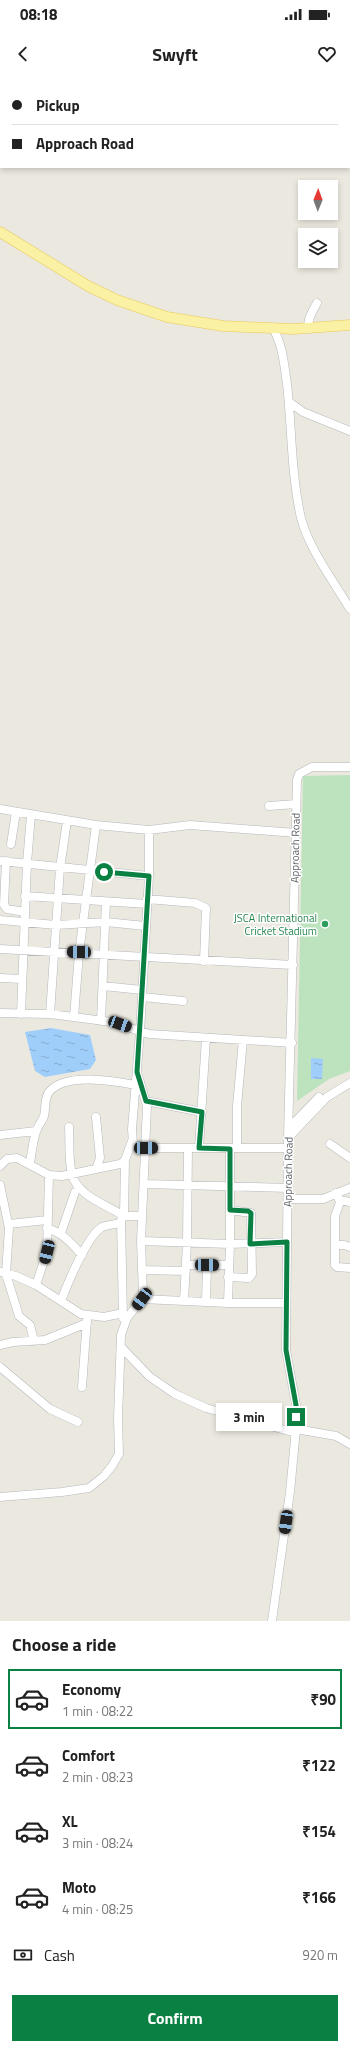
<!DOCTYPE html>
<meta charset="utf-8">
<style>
body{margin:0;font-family:"Titillium Web",sans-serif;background:#f6f6f6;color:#222;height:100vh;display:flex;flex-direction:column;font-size:15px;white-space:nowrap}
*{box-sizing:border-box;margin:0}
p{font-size:13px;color:#767676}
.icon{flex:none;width:22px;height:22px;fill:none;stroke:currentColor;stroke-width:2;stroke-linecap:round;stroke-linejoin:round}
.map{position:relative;height:1541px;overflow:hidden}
.drawer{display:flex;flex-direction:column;background:#fff;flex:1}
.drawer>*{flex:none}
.hud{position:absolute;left:0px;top:0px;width:350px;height:88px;box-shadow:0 2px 6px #0003;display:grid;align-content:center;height:88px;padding:0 12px;background:#fff}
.needle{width:26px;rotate:1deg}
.controls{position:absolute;left:298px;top:100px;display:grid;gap:8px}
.controls a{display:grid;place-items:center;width:40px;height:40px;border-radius:0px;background:#fff;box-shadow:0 2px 6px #0003;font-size:20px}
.end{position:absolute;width:18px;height:18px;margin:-9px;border:5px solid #0b8043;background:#fff;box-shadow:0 0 0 2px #fff}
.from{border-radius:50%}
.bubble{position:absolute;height:28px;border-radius:0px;background:#fff;box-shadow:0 2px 6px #0003;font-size:13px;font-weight:700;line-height:28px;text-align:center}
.car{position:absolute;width:12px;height:24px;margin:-12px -6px;border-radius:5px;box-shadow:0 0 3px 1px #0007;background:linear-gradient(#222 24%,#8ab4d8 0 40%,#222 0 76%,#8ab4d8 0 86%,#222 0)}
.hud b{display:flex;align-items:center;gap:14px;height:38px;font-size:15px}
.hud b+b{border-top:1px solid #e0e0e0}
.hud i{width:10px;height:10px;background:#222}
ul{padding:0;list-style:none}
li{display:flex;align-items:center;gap:12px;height:60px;margin:0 8px 6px;padding:0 4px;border:2px solid transparent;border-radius:0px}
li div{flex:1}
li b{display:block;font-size:15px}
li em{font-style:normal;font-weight:700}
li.selected{border-color:#0b8043}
li>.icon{width:36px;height:36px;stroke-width:1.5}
h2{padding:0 12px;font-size:18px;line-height:48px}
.pay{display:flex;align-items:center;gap:10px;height:44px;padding:0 12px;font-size:15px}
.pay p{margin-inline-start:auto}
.primary-button{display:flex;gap:8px;margin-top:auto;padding:8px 12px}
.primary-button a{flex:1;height:46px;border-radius:0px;background:#0b8043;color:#fff;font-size:16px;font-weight:700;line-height:46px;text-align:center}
.status{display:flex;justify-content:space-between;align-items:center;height:28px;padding:0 20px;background:#fff;direction:ltr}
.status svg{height:11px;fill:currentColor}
header{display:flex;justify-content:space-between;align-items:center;height:52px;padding:0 12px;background:#fff;font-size:18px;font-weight:700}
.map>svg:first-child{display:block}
.pitch{fill:#bce2be}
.water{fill:url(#water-ripples)}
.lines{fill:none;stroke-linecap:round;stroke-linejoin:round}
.minor-casing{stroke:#b5b7bc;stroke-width:9}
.major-casing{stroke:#e9c85a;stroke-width:11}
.minor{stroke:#fff;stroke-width:8}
.major{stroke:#faf1a5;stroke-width:10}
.route{stroke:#0b8043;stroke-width:5}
.leisure-dot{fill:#2e9e5b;stroke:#fff;stroke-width:1.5}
.labels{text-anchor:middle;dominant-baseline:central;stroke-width:3;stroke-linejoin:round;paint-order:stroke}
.street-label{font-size:11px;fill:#585b60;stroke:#fff}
.leisure-label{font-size:11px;fill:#27864d;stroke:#fff;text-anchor:end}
</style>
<div class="status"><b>08:18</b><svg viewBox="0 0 49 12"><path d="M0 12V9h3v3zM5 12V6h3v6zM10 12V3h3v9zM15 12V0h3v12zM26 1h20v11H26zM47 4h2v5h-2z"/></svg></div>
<header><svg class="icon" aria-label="back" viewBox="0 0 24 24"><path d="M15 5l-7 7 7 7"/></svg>Swyft<svg class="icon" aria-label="heart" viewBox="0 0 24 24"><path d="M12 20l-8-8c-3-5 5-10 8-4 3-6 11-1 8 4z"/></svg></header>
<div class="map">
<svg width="350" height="1541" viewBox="0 0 350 1541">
<defs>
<pattern id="water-ripples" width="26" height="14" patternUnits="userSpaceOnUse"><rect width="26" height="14" fill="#a0cefa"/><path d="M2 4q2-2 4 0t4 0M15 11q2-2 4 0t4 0" fill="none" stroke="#85aace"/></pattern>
</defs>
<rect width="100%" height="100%" fill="#ebe9df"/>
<path class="pitch" d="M350,695V991L329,999L297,1021L303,696Z"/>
<path class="water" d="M51,948L90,955L96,980L90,989L45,997L35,991L25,952Z
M311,978L323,979L322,999H311Z"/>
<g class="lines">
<g class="minor-casing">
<path id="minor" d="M273,248C283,266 284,284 287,304C292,348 291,394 301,438C309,469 334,502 350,529
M309,249C306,241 313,230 317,223
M289,322L303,332L350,351
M269,726L296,724
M0,729L96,745L149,750L190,745L296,753
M149,750V796L140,952L132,1049L133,1064L145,1068H288
M11,764L16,732
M0,781L149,796
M6,781L4,825L7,829L25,832
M25,816L147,824
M147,819L195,823L206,828L204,881
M0,840L56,845L106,842L145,846
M0,869L293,885
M0,898L22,899
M103,906L142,910
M142,917L183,921
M0,933L50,934L112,942L149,954L292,963
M21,934L27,783L31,735
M50,934L60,788L67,741
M74,937L79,873L96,745
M101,941L106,822
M146,1021L202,1032
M96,1037L100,1078L96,1089
M69,1047C70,1062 68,1079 72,1094C77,1116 107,1125 124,1136
M289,1048L319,1017
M0,1055L36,1051
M288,1058L327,1017L350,1003
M330,1064L350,1078
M199,1068L206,958
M237,1068V1026L243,960
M30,1083C32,1072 33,1057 38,1047C40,1043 43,1040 44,1036C46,1029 44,1018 49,1012C65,992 114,1001 136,1005
M0,1086L7,1079L17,1078L49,1095L62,1096L120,1084L125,1080L132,1061
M144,1104L288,1108
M0,1105L9,1148L6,1194L19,1236L30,1245L34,1261
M336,1113L340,1122L335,1136V1185L337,1187L350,1188
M288,1119H323L350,1108
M340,1120L350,1122
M124,1136L125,1080
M9,1144L47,1140
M47,1148C63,1153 71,1163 82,1175
M61,1153L75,1112
M141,1161L230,1164L287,1162
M335,1165H344L350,1167
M186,1185H228
M142,1190L186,1191
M0,1192L16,1196L36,1205L81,1234L104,1237L123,1233
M228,1197L249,1198L252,1194L251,1133L230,1130
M36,1205L47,1172L49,1095
M142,1219L228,1223H286
M61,1221C67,1205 87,1156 102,1147C108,1145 115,1144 121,1143
M184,1221L187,1162L188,1068
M206,1222L207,1185
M228,1223L230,1164V1069
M123,1238L121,1140L124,1136H142
M0,1265L13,1262L45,1260L87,1243
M121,1267L150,1297L175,1314L206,1328L296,1353
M0,1287L50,1329L78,1342
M82,1307L87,1239
M296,1349L336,1356L350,1364
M0,1417L62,1412L89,1408L104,1396L112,1386L119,1374L118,1338L121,1255L127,1238L142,1219L143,1214L141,1161L147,1026L137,992
M272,1541L290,1412L296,1349V1325L286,1270L288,1058L297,700L299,694L312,687H350"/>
</g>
<g class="major-casing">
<path id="major" d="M0,152L88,206L117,220L167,237L223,246L293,249L350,245"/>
</g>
<use href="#minor" class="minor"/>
<use href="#major" class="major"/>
</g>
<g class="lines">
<path class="route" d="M104,792L149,796L137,992L146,1021L202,1032L199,1068L230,1069V1130L248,1131L251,1133L250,1164L287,1162L286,1270L296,1325V1337"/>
</g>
<circle class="leisure-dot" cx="325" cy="844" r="4"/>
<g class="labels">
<g class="street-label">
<text transform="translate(295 768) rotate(-89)">Approach Road</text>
<text transform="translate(288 1092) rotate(-89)">Approach Road</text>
</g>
<g class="leisure-label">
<text x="317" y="838">JSCA International<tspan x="317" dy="13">Cricket Stadium</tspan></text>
</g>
</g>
</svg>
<div class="controls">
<a><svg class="needle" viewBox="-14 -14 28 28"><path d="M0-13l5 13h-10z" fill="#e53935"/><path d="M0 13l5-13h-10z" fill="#767676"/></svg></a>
<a><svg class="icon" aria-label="layers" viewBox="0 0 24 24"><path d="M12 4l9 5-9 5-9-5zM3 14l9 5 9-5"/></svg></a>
</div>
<i class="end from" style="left:104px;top:792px"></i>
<i class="end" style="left:296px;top:1337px"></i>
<div class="bubble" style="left:216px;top:1323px;width:66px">3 min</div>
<i class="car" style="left:79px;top:872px;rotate:271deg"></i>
<i class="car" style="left:120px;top:944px;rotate:110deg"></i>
<i class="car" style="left:146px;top:1068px;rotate:90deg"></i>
<i class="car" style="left:47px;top:1172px;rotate:194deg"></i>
<i class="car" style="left:207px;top:1185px;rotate:91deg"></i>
<i class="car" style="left:142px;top:1219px;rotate:217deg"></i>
<i class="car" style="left:286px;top:1442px;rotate:188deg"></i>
<div class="hud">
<b><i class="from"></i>Pickup</b>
<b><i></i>Approach Road</b>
</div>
</div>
<section class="drawer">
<h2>Choose a ride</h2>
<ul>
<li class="selected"><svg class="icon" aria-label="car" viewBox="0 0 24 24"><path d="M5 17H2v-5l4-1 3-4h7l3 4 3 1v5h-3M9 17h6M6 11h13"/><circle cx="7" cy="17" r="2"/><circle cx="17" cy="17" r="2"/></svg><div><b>Economy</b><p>1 min · 08:22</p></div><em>₹90</em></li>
<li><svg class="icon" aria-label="car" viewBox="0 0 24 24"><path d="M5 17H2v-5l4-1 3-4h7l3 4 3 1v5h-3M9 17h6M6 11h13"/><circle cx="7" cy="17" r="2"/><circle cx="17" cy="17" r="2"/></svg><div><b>Comfort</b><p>2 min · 08:23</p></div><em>₹122</em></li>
<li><svg class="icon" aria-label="car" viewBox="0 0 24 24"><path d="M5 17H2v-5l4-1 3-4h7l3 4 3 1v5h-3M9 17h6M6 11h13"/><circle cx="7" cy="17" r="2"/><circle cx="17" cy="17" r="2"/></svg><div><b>XL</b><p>3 min · 08:24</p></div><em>₹154</em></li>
<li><svg class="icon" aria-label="car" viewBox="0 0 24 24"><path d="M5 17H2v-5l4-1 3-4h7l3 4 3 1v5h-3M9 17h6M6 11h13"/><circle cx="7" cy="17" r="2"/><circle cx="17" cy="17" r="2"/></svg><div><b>Moto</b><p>4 min · 08:25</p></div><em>₹166</em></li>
</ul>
<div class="pay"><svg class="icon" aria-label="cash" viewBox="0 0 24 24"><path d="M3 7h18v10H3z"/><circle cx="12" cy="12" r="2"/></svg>Cash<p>920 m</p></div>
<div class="primary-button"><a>Confirm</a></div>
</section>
